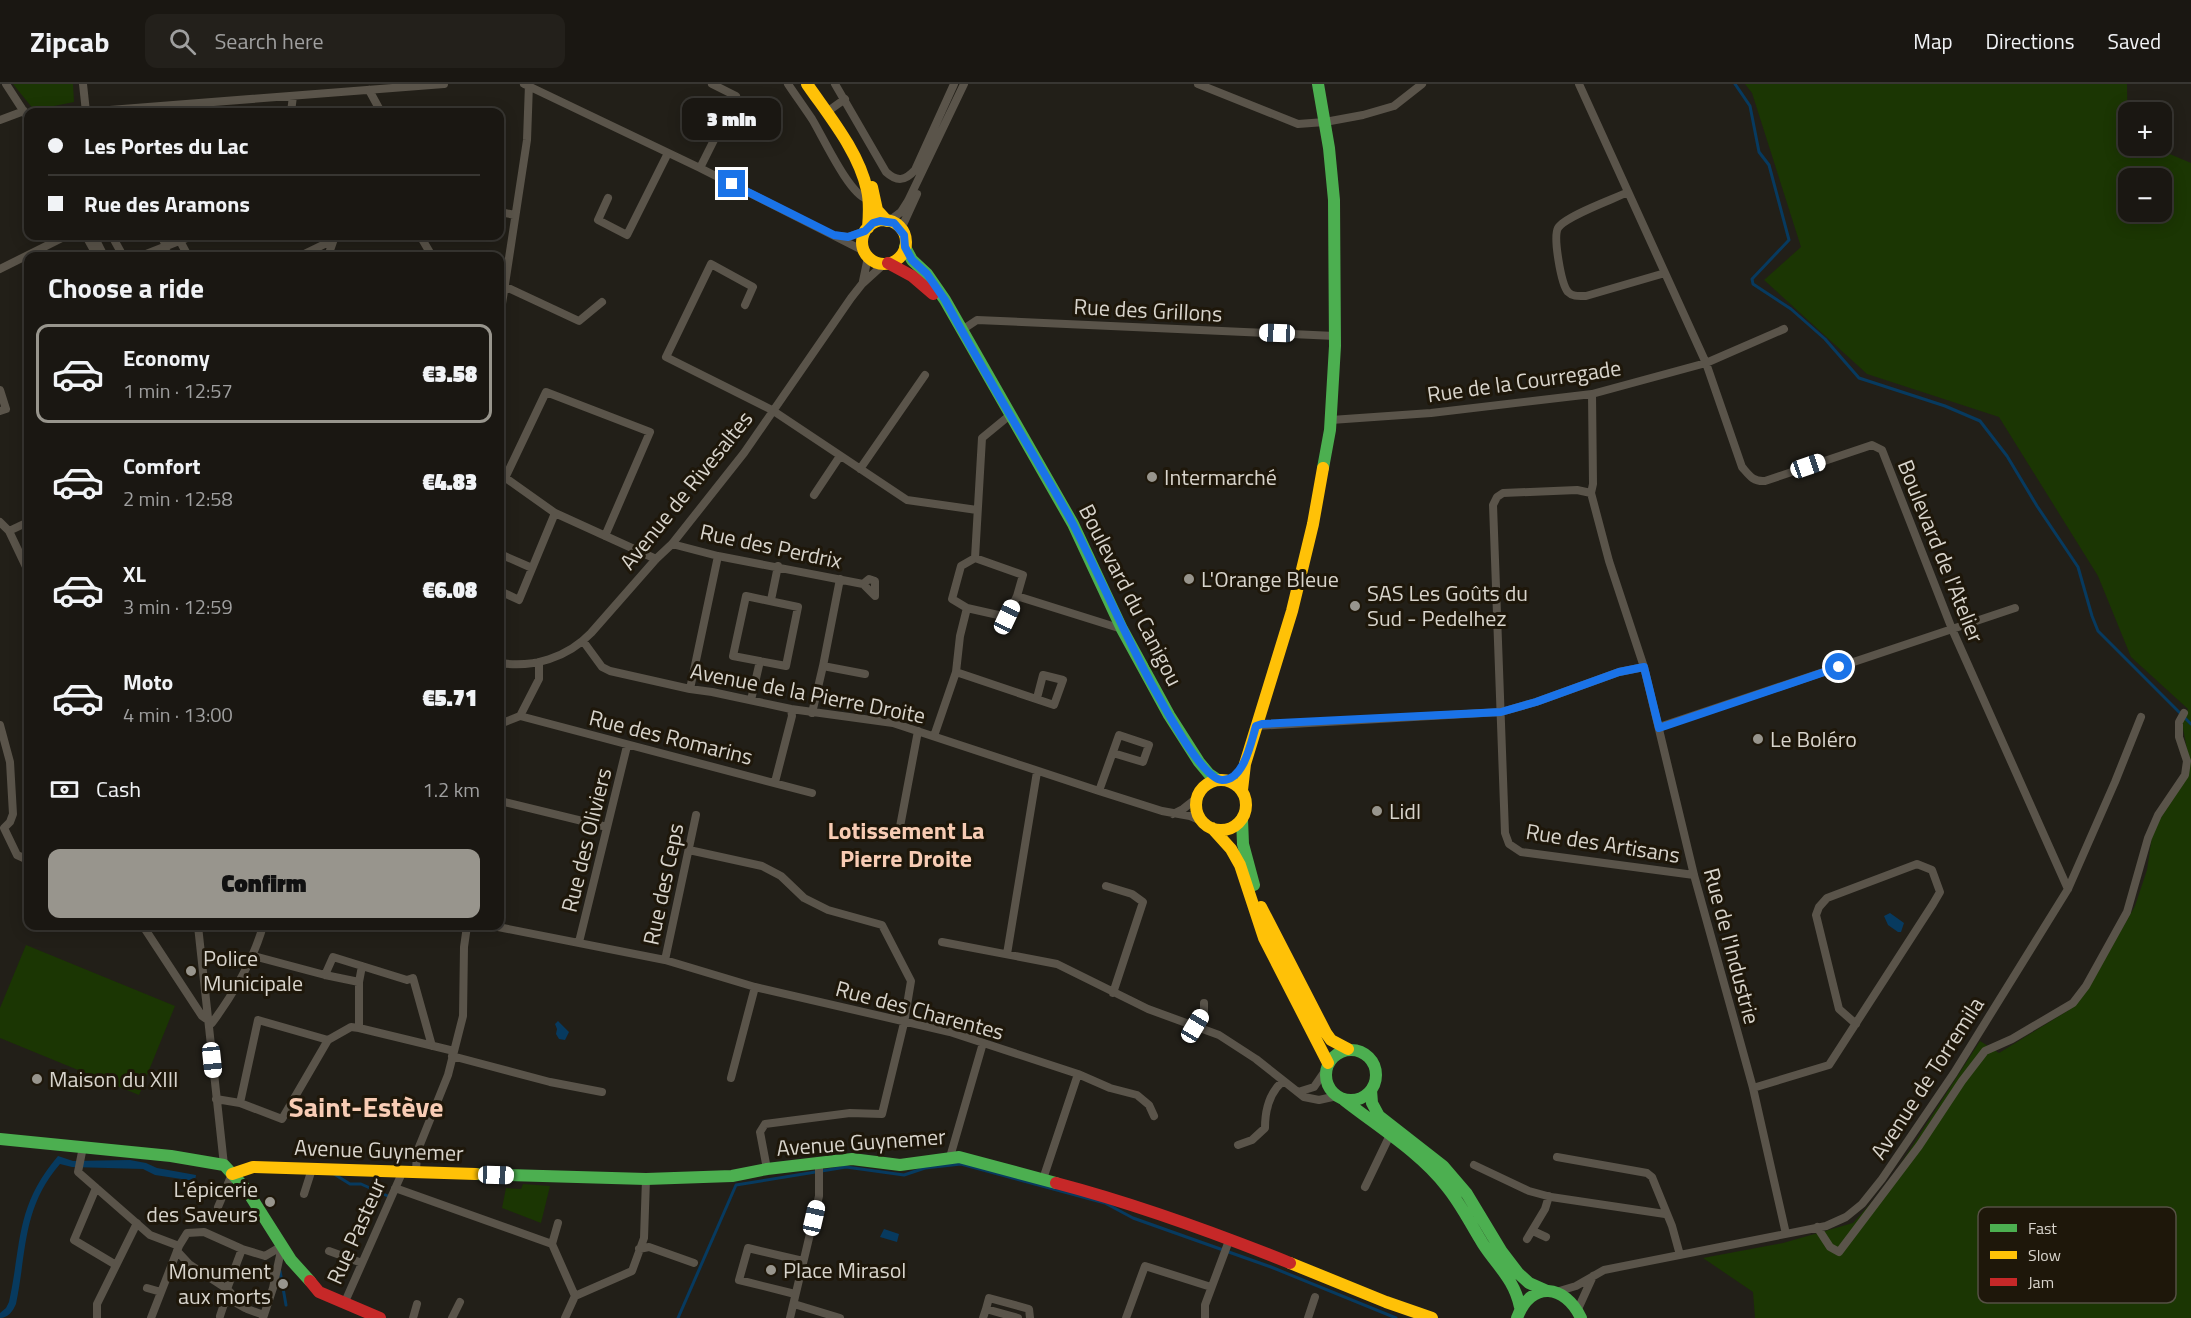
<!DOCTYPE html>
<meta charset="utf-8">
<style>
body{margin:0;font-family:"Titillium Web",sans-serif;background:#23201b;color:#f1f3f6;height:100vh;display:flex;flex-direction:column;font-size:22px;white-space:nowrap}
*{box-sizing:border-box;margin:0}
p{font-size:20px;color:#9f9f9f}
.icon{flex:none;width:33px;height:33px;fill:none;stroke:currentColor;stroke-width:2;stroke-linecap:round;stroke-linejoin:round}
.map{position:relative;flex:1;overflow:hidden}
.drawer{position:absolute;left:24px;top:168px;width:480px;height:678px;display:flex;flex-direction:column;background:#1a1712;border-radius:12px;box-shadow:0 3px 15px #0003,0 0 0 2px #383632}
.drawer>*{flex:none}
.top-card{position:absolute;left:24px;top:24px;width:480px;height:132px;border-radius:12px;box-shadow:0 3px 15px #0003,0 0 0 2px #383632;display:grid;align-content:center;height:132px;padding:0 24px;background:#1a1712}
.fabs{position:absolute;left:2118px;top:18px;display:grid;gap:12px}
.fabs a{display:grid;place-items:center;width:54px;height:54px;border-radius:12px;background:#1a1712;box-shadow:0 3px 15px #0003,0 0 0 2px #383632;font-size:30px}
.end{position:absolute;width:27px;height:27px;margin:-14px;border:8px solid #1a73e8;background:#fff;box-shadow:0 0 0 3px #fff}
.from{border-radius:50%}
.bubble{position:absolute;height:42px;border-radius:12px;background:#1a1712;box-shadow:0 3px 15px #0003,0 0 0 2px #383632;font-size:20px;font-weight:800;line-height:42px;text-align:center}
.car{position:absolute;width:18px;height:36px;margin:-18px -9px;border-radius:8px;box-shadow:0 0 4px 2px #0007;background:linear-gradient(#fff 24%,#345 0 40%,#fff 0 76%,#345 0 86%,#fff 0)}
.top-card b{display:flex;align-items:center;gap:21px;height:57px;font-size:22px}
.top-card b+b{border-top:2px solid #383632}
.top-card i{width:15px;height:15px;background:#f1f3f6}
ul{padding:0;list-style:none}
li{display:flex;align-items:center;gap:18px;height:99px;margin:0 12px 9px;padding:0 12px;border:3px solid transparent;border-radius:12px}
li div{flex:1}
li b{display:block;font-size:22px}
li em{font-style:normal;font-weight:800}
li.selected{border-color:#98958d}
li>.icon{width:54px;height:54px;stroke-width:1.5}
h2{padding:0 24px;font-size:27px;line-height:72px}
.pay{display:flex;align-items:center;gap:15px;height:66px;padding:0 24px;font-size:22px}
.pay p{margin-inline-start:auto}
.primary-button{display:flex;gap:12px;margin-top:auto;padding:12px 24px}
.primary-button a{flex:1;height:69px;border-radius:12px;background:#98958d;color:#111;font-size:24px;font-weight:800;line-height:69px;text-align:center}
header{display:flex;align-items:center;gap:36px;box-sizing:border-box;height:84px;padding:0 30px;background:#1a1712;border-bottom:2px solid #383632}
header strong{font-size:28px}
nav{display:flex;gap:33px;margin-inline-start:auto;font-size:21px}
.search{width:420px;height:54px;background:#23201b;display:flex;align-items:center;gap:15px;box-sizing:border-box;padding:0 21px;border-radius:12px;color:#9f9f9f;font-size:22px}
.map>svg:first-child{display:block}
.green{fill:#1b3603;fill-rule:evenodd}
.water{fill:#073a5f}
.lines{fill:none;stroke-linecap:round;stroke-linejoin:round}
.stream{stroke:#073a5f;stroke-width:3}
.street{stroke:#5a544a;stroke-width:8}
.fast{stroke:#4caf50;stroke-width:12}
.slow{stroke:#ffc107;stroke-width:12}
.jam{stroke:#c62828;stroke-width:12}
.route{stroke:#1a73e8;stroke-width:8}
.poi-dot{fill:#98958d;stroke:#1e170a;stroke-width:2}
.labels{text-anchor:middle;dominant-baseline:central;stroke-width:6;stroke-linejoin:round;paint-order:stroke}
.street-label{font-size:22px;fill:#d8d4cc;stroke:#1e170a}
.poi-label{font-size:22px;fill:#d8d4cc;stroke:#1e170a;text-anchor:start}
.neighbourhood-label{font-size:24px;font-weight:bold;fill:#f8ccb4;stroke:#1e170a}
.district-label{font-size:28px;font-weight:bold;fill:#f8ccb4;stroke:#1e170a}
.key{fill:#1e170a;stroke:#565044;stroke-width:1.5}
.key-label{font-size:16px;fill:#d8d4cc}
</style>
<header>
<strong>Zipcab</strong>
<div class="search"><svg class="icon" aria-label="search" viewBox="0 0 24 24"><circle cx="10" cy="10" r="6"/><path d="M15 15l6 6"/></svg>Search here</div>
<nav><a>Map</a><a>Directions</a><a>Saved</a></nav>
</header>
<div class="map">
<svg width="2191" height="1234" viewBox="0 0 2191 1234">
<rect width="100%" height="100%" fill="#221f18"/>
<path class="green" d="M13,0H73L74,18L34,26Z
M1745,0H2127L2128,62H2151L2191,79V1234H1755L1753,1208L1703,1174L1783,1159L1853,1139L1887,1101L1980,957L1999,969L2069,926L2089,903L2135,822L2147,786L2152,752L2160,735L2189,691V676L2182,639L2188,625L2131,573L2098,492L1999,333L1867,290L1764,196L1801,163L1752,9ZM2128,94H2162V128H2128Z
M26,861L175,922L139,1011L0,954V924Z
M523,1100L550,1102L541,1139L502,1124L506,1104L521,1105Z"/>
<path class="water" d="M1890,829L1904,839L1901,848H1898L1888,841L1884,832Z
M558,937L569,948L565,956L559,955L556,950L557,945L555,940Z
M58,1072L73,1077L130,1076L146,1079L157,1084L196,1091L195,1097L155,1091L143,1085L72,1083L60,1080C22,1124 27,1167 16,1220C13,1227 8,1234 0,1234V1229L6,1224L9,1218C22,1158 15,1123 58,1072Z
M884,1145L899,1150L897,1158L880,1153Z"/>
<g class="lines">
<path class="stream" d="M1735,0L1750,22L1759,68L1769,81L1789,156L1752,195L1753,200L1791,225L1825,255L1859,294L1945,322L1980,337L2007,372L2037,422L2078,483L2092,532L2098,547L2191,640
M334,1090L350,1100H361L390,1113
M280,1187L286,1221
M678,1234L736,1101L846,1083L904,1091L925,1084L961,1080L1105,1119L1133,1134L1271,1183L1396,1234"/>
<path class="street" d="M6,0L28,34
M83,0L86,28
M524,0L700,84L864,167
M788,0C796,12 804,23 812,35C823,53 849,110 867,115
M835,0L886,88C897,98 905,97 915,86L954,0
M1198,0L1298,40L1325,38L1363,31L1394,22L1422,0
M1579,0L1706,279L1742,383C1749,391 1753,398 1765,397L1872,361L1882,366L1952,545L2068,805
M369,6L381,28
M831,25L845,15
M84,28L444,0
M291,28L293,12
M0,36L24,27
M700,84L736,12L712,0
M1628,108C1614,115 1565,132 1558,144C1553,153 1561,200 1568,208C1573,213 1579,212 1586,212L1665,189
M608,114L598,136L627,151L668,69
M500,128L515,131
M889,137L901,128L908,117L964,0
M901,145L917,110
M86,152L97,172
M94,152L104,172
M112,152L123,172
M161,152L167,163
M424,152L422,155L432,172
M839,152L848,153L865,147
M180,157L188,172
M141,172L192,152
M300,172L333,156
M328,172L334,155
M0,185L66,152
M863,197L868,173
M504,202L579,237L602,218
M745,221L753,203L711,180L666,273L772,326L907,416L977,426
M500,233L527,56L529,0
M962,246L977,236L1335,252
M0,306L6,325L0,327
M1331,336L1431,329L1592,310L1706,279L1784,245
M860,385L925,291
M500,390L555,429L656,475
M506,392L546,308L650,348L605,452
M1591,409L1577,406L1503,409L1497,413L1493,421L1505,749L1509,760L1521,768L1694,791
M814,411L840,372
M0,438L9,447L28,487
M9,447L28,438
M672,460L718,472L863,500
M500,470L532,484
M975,474L1023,491L1017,512L1007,533L967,524L952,515L961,482Z
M975,474L982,354L1010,331
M869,495L875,497V512L863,500Z
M500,507L519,516L555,429
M746,512L798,523L786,582L733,572Z
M1017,512L1122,545
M771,516L778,482
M583,557L602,583L610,587L690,605L712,608L791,625L893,639L1099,707L1162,727L1190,732L1202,737
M500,579C533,584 567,574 591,549L656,475L672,460L744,369L851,214L862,200L884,180
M823,582L865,590
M1644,583L1694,791L1753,1004L1786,1150
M956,588L1054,621L1063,596L1043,591L1037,614
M690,605L718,472
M751,616L760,577
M812,629L823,582L840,495
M520,632L812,709
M500,640L520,632L539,595V578
M0,641L10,678L13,730L10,738L4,744L17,771L28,776
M1256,642L1501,628L1536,618L1619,588L1644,583L1609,477L1591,409L1593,400L1592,310
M1659,643L2015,524
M934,652L956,588L960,552L967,524
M775,698L792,632L791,625
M1099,707L1119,651L1149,661L1143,678L1113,669
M500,717L607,743
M1173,730L1183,725L1197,714
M899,748L918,647
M689,766L762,782L781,792L804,814L828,826L882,841L911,897L904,939L882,1030L850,1029L765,1040L760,1048L767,1085
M1106,802L1132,810L1143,818L1113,909
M143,842L202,932L212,939C234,909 253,877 263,842
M198,842L224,1081
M493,842L665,876L755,903L950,948L1078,990L1110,1004L1137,1011L1149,1021L1154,1032
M579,858L627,662
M942,858L1057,880L1148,925L1219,951L1256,975L1304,1013L1319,1016L1337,1012
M1007,870L1037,688
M254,872L325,891L359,898L362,882L407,896L413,894L432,962
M665,876L696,731
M325,891L333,873L362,882
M1195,942L1204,928V919
M359,944V898
M328,956L351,943L359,944L454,967
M452,972L550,998L602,1008
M731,994L755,903
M1753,1004L1829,981L1933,820L1940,808L1932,786L1917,780L1827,814L1819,823L1816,831L1839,925L1856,940
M1298,1008L1314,1003L1325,987
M216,1015L240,1019L258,936L328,956
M240,1019L282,1035L328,956
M1238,1061L1252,1056L1265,1044C1265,1026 1269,1009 1283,997
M83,1063L78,1088L150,1151L179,1162
M950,1073L983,959
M1557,1073L1647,1089L1652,1093L1672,1142L1680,1171
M1474,1081L1529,1107L1551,1113L1665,1130
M416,1088L417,1068L448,991L463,932L464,863L467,842
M1043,1095L1078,990
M1365,1103L1389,1053
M96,1104L74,1156L116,1181
M395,1104L552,1160L575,1212
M304,1110L312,1085
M218,1123L232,1090
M1817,1143L1830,1163L1839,1168L1919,1062L1962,997L1985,967L2012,955L2073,919L2086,902L2127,828L2148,754L2158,731L2185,691L2187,677L2179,653V638L2184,629
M1533,1147L1546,1153
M1527,1155L1545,1125L1549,1112
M552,1160L558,1139
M639,1165L649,1163L694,1179
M177,1167L189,1180L227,1205L231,1209V1216
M329,1167L362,1179
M257,1189L276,1190
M147,1204L161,1208
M227,1205L242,1165
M1556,1208L1576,1202L1604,1186L1826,1142L1846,1133L1862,1120L1882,1095L1954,989L2068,805L2115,698L2141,633
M795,1210L739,1196L748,1164L803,1177
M231,1216L245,1224
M344,1220L402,1089
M794,1220L840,1234
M247,1225L264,1231
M986,1225L989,1214L1029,1225L1030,1234
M1578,1225L1593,1192
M220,1232L224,1220L231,1216
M97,1234V1220L137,1139
M151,1234L179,1162L187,1149L204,1148L242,1165L265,1172L282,1162
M263,1234L273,1204L282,1162
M413,1234L417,1220
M452,1234L460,1218
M565,1234L575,1212L632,1187L644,1154L646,1095
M790,1234L819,1112V1078
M983,1234L986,1225L1018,1234
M1126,1234L1145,1182L1211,1203
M1205,1234V1221L1230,1154
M1308,1234L1315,1213"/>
<path class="fast" d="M1318,0L1329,64L1334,116L1335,262L1330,346L1323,384
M905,163L912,176L927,190L945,216L1073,440L1122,545L1169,631L1199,678L1209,690L1218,696
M1242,735L1243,760L1254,801
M1326 991a25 25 0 1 1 50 0a25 25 0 1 1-50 0Z
M1371,1006L1372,1019L1379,1032L1443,1082L1467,1110L1502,1168L1518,1189L1529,1199L1547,1207
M1344,1016C1377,1042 1421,1069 1446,1102C1461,1120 1471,1141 1483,1160C1498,1183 1514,1195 1520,1223
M0,1055L171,1072L224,1081L246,1105L291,1176L310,1197
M476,1090L646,1095L732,1092L767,1085L852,1075L900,1081L959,1073L1056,1099
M1517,1234C1531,1196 1565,1200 1581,1234"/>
<path class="slow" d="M807,0C829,32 859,68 867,106C870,118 869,132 868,144
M872,103L877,126L887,137
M862 158a22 22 0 1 1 44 0a22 22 0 1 1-44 0Z
M1196 721a25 25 0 1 1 50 0a25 25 0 1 1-50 0Z
M1242,706L1245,680L1292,527L1313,440L1323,384
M1212,744L1231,765L1240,781L1264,854L1328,979
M1261,823L1326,949L1331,956L1348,965
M232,1090L253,1083L476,1090
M1290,1179L1386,1218L1432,1234"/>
<path class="jam" d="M888,179L912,192L933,210
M1056,1099C1136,1120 1213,1148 1290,1179
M310,1197L319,1208L380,1234"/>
</g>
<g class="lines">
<path class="route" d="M732,100L834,151L848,153L865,147L873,139L880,137L894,139L904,151L905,163L912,176L927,190L945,216C974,270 1006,324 1037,377C1049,398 1062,419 1073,440C1100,493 1123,547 1151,599C1162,618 1201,695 1222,696C1244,697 1251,658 1256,642L1262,640L1501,628L1536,618L1619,588L1644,583L1659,644L1839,583"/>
</g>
<g class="poi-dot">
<circle cx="1152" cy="393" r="6"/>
<circle cx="1189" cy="495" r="6"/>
<circle cx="1355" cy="522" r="6"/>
<circle cx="1758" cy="655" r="6"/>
<circle cx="1377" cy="727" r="6"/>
<circle cx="191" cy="887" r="6"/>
<circle cx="37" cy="995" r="6"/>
<circle cx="270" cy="1118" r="6"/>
<circle cx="771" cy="1186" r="6"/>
<circle cx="283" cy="1200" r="6"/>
</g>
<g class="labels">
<g class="street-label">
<text transform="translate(1148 226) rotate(3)">Rue des Grillons</text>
<text transform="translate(1524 297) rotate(-8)">Rue de la Courregade</text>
<text transform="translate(686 406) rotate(-51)">Avenue de Rivesaltes</text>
<text transform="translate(771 462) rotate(12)">Rue des Perdrix</text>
<text transform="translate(1941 467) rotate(68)">Boulevard de l'Atelier</text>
<text transform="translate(1131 511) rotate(63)">Boulevard du Canigou</text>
<text transform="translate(808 609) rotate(11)">Avenue de la Pierre Droite</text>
<text transform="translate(671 653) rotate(14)">Rue des Romarins</text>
<text transform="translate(586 756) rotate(-76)">Rue des Oliviers</text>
<text transform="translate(1603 759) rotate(9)">Rue des Artisans</text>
<text transform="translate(663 800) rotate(-78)">Rue des Ceps</text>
<text transform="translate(1732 862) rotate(75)">Rue de l'Industrie</text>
<text transform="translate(920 926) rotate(15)">Rue des Charentes</text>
<text transform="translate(1927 994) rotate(-57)">Avenue de Torremila</text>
<text transform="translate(861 1058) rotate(-4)">Avenue Guynemer</text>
<text transform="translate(379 1066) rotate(2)">Avenue Guynemer</text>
<text transform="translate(356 1147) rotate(-66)">Rue Pasteur</text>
</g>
<g class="poi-label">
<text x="1164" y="393">Intermarché</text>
<text x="1201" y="495">L'Orange Bleue</text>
<text x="1367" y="509">SAS Les Goûts du<tspan x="1367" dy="25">Sud - Pedelhez</tspan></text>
<text x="1770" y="655">Le Boléro</text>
<text x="1389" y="727">Lidl</text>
<text x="203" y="874">Police<tspan x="203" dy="25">Municipale</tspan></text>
<text x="49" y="995">Maison du XIII</text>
<text x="258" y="1105" text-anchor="end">L'épicerie<tspan x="258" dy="25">des Saveurs</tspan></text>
<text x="783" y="1186">Place Mirasol</text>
<text x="271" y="1187" text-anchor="end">Monument<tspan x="271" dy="25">aux morts</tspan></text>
</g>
<g class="neighbourhood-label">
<text x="906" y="746">Lotissement La<tspan x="906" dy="28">Pierre Droite</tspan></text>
</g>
<g class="district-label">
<text x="366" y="1022">Saint-Estève</text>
</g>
</g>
<rect x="1978" y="1123" width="198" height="96" rx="9" class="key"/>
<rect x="1990" y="1140" width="27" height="8" fill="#4caf50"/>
<rect x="1990" y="1167" width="27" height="8" fill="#ffc107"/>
<rect x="1990" y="1194" width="27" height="8" fill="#c62828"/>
<g class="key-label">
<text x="2028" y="1150">Fast</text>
<text x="2028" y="1177">Slow</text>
<text x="2028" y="1204">Jam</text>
</g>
</svg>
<div class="fabs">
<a>+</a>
<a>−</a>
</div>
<i class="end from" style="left:1839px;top:583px"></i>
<i class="end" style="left:732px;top:100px"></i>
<div class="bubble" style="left:682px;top:14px;width:99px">3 min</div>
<i class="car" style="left:1277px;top:249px;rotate:272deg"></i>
<i class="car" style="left:1808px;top:382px;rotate:71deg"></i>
<i class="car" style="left:1007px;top:533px;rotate:25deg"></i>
<i class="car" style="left:1195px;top:942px;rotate:31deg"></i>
<i class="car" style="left:212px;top:976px;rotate:174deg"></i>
<i class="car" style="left:496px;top:1091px;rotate:92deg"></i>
<i class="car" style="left:814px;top:1134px;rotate:13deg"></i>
<div class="top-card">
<b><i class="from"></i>Les Portes du Lac</b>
<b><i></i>Rue des Aramons</b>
</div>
<section class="drawer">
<h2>Choose a ride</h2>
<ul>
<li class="selected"><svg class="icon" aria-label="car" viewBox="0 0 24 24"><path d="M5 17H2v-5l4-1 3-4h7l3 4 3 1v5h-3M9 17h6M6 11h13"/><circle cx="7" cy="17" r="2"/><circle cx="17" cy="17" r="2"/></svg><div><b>Economy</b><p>1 min · 12:57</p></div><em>€3.58</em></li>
<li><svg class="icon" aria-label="car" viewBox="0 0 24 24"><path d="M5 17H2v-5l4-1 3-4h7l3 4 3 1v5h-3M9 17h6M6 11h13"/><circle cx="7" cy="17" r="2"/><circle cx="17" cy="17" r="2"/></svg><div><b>Comfort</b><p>2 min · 12:58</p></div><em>€4.83</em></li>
<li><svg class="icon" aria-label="car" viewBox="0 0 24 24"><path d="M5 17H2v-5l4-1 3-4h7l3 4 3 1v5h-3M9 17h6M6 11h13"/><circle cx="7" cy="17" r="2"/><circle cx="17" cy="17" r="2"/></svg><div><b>XL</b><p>3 min · 12:59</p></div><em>€6.08</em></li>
<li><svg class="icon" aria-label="car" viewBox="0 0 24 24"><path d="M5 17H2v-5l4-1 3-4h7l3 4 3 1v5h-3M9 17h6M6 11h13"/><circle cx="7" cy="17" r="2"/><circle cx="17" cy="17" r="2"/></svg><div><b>Moto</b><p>4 min · 13:00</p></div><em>€5.71</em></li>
</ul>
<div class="pay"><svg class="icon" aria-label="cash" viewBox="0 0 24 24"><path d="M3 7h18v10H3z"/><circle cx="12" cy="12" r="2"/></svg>Cash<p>1.2 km</p></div>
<div class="primary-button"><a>Confirm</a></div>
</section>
</div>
